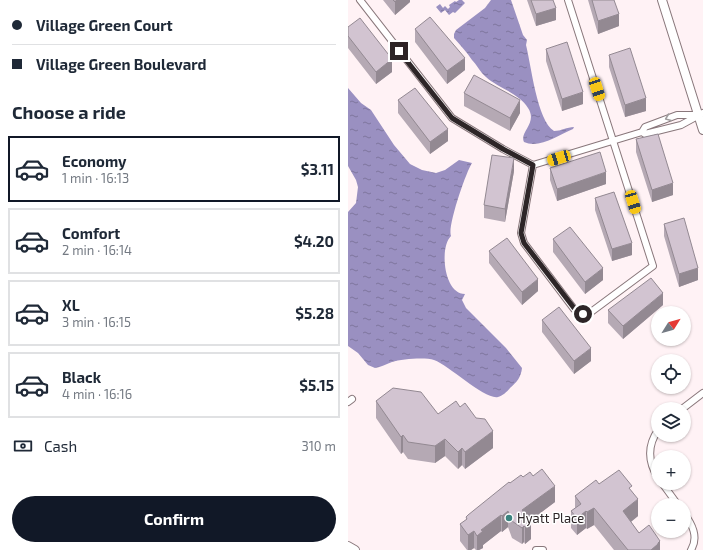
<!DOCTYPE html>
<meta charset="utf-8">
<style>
body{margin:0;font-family:"Exo 2",sans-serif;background:#f6f6f7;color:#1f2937;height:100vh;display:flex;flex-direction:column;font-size:15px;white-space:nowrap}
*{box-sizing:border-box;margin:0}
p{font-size:13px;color:#747a83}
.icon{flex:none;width:22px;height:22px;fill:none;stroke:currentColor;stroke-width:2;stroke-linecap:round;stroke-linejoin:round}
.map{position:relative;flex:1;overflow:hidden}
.panel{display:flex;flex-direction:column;background:#fff;width:348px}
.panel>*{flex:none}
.top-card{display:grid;align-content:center;height:88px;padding:0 12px;background:#fff}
.needle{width:26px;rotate:53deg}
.buttons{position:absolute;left:303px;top:306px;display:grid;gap:8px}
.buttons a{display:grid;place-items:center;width:40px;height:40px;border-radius:50%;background:#fff;box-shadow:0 1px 3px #0004;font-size:20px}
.end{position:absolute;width:18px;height:18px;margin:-9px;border:5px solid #2d2527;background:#fff;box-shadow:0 0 0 2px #fff}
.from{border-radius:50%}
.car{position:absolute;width:12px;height:24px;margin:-12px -6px;border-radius:5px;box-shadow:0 0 3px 1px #0007;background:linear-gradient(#f5c518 24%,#345 0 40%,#f5c518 0 76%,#345 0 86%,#f5c518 0)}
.top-card b{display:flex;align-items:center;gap:14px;height:38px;font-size:15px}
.top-card b+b{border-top:1px solid #e0e1e3}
.top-card i{width:10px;height:10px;background:#1f2937}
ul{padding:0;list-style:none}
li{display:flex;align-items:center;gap:12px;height:66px;margin:0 8px 6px;padding:0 4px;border:2px solid #e0e1e3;border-radius:0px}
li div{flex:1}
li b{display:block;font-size:15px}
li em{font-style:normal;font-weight:700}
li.current{border-color:#111827}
li>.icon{width:36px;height:36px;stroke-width:1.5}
h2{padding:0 12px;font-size:18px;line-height:48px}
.pay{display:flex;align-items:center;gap:10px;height:44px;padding:0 12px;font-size:15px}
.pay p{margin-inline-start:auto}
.primary-button{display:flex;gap:8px;margin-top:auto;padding:8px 12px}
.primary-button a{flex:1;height:46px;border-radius:24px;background:#111827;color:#fff;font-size:16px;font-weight:700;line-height:46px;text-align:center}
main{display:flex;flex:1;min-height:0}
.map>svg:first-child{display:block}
.water{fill:url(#water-ripples)}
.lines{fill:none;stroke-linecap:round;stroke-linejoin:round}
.minor-casing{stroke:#89777b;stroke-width:8}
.secondary-casing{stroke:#89777b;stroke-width:10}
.minor{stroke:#fff;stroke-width:6}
.secondary{stroke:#fff;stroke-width:8}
.wall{fill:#b5a9b4}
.shaded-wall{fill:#938992}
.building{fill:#d2c4d1;stroke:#938992}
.oneway{stroke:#a09d9e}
.route{stroke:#2d2527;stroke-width:5}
.poi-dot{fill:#3a827e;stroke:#fff;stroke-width:1.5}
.labels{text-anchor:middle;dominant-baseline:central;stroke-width:3;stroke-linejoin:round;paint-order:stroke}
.poi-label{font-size:13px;fill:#2d2527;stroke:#fff;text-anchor:start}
</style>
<main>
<section class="panel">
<div class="top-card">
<b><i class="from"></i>Village Green Court</b>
<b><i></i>Village Green Boulevard</b>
</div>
<h2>Choose a ride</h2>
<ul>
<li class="current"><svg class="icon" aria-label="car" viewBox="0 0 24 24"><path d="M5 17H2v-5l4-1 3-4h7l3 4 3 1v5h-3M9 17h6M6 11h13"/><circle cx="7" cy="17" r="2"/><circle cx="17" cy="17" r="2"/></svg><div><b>Economy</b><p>1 min · 16:13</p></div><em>$3.11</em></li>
<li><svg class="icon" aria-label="car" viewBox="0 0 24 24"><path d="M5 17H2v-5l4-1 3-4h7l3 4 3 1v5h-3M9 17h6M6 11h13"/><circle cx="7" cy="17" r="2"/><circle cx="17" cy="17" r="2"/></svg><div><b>Comfort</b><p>2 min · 16:14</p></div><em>$4.20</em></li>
<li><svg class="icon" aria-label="car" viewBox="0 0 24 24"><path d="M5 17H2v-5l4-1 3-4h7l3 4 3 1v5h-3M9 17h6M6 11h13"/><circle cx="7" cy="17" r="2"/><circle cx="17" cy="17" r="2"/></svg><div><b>XL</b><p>3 min · 16:15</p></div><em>$5.28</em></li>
<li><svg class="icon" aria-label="car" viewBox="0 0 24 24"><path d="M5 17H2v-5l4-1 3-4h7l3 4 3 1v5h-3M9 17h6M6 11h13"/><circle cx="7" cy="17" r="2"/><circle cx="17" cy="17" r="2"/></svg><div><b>Black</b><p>4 min · 16:16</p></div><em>$5.15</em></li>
</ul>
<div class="pay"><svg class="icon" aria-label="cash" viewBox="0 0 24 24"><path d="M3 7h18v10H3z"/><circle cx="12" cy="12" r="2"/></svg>Cash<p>310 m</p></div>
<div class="primary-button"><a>Confirm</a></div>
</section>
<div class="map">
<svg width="355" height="550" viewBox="0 0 355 550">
<defs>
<pattern id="water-ripples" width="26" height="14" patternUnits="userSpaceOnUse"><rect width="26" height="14" fill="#9a90c1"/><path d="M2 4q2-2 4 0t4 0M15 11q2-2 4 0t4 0" fill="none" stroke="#7e759d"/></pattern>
</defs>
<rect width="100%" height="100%" fill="#fff2f5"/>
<path class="water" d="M111,0H114L117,3L107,13L105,12L101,15L97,10L93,13L88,7L92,4L95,8L97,6L100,9L102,7L101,5L107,1L108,2Z
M143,0H163L175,35L179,40L178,45C183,64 189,121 206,131C213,131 219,127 226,127L225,129C211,135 191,149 176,142C171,132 190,123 180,108C171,93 150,88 138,77C132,72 129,65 124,60C119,52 112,45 106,38V34L108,30L137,8Z
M0,88L13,103L23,110L46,145L62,164L74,170L88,173L97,170L111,160L124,163C118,172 99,227 103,236C91,248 96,294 117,294L114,300L118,308L158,348L174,368C173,377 169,382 162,388C159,392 154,396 150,397C137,400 102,366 86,360C77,357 54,359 44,362C38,364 33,367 27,368L20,365L10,353L0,346V212L8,203L10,187L8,180L0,166Z"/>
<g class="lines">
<g class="minor-casing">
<path id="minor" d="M12,0L104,118L155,149L185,165L294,132L297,134L333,125L355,113
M294,132L297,127L329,115H349
M185,165L173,233L176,243L226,309L230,312L239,315L305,266L220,0
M0,402L4,399
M334,409L355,393
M310,430C299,446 300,462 310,478
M314,483L330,505
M336,513C344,524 351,537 343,550
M188,550H195"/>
</g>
<g class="secondary-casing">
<path id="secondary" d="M314,0L355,130
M0,546L7,550"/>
</g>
<use href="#minor" class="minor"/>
<use href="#secondary" class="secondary"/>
</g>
<path class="wall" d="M35,0H62V2L47,15Z
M179,0H205L208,20L188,26Z
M240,0H266L271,26L250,34Z
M0,27L44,72L28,84L0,48Z
M67,29L117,70L99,84L67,42Z
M198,49L235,104L214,111L198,61Z
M261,55L298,111L277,117L261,67Z
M116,93L172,113L162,131L116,106Z
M50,100L100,141L82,154L50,113Z
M288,139L325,195L304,202L288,152Z
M202,168L258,184L209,201L202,180Z
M166,171L157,222L136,218V205Z
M247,198L284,255L264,261L247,210Z
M316,224L350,280L331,287L316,236Z
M205,239L255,280L237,294L205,252Z
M141,251L190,291L174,305L141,263Z
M315,305L275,339L260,323V310Z
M194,320L243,361L226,374L194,332Z
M28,401L90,414L145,448L117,469L114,465L110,469L97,456L87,463L60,459L55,452L53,454L28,418Z
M185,476L207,502L181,521L183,539L177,544L176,542L174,544L164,538L160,527L154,532L153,531L135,545V548L131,550H128L126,548L123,550H119L112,541V524L118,520V517L162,483L175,477Z
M251,484L284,491L290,516L283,522L291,533L312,550H266L246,525L239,529L238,528L229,535L223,528V511L227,508V496Z"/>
<path class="shaded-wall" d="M49,0H62V2L47,15V2Z
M208,8V20L188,26V14Z
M271,14V26L250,34V21Z
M117,58V70L99,84V71Z
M44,59V72L28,84V72Z
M235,92V104L214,111V99Z
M298,98V111L277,117V105Z
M172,100V113L162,131V118Z
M100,129V141L82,154V142Z
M166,158V171L157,222V209Z
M258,172V184L209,201V189Z
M325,183V195L304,202V190Z
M284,243V255L264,261V249Z
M255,268V280L237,294V282Z
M350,268V280L331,287V274Z
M190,279V291L174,305V292Z
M315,293V305L275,339V326Z
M243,348V361L226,374V361Z
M145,431V448L117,469V452Z
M55,435V452L53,454V437Z
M97,439V456L87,463V446Z
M114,448V465L110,469V452Z
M207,486V502L174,527V510Z
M290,499V516L275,528V511Z
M246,508V525L239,529V512Z
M160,511V527L154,532V516Z
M238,511V528L229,535V518Z
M153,515V531L135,545V548L131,550H129V536L133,530Z
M183,523V539L177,544V527Z
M176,526V542L174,544V528Z
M126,531V548L123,550H120V535Z
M312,541V550H303Z"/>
<path class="building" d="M45,0H49L47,2Z
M183,0H205L208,8L188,14Z
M244,0H266L271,14L250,21Z
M82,17L117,58L99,71L67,29Z
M12,18L44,59L28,72L0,36V27Z
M219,42L235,92L214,99L198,49Z
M282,48L298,98L277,105L261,55Z
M126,75L172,100L162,118L116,93Z
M67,88L100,129L82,142L50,100Z
M310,134L325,183L304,190L288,139Z
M252,152L258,172L209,189L202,168Z
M144,155L166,158L157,209L136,205Z
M266,192L284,243L264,249L247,198Z
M336,218L350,268L331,274L316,224Z
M222,227L255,268L237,282L205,239Z
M159,238L190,279L174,292L141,251Z
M303,278L315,293L275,326L260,310Z
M211,307L243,348L226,361L194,320Z
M45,388L73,392L90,414L108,401L112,407L117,403L128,418L137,419L145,431L117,452L114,448L110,452L97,439L87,446L60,442L55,435L53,437L28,401Z
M194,469L207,486L174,510L183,523L177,527L176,526L174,528L164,521L160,511L154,516L153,515L133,530L135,531L129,536L126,531L120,535L112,524L119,519L118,517L120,515L161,482L162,483L173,475L175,477L182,472L185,476Z
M271,470L284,486L281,488L290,499L275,511L291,533L301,525L312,541L310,543V544L303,550H280L246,508L239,512L238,511L229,518L223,511L233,504L227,496L248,480L251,484Z"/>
<defs><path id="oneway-chevron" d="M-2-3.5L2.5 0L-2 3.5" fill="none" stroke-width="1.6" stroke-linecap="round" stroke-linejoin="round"/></defs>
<use class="oneway" href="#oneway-chevron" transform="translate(320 118) rotate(159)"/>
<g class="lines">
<path class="route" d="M51,51L104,118L155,149L185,165L173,233L176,243L226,308L235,314"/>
</g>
<circle class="poi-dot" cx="161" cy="518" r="4"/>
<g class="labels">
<g class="poi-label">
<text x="169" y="518">Hyatt Place</text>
</g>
</g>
</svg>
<div class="buttons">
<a><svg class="needle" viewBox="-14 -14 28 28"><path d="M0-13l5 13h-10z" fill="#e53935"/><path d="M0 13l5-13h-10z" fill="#747a83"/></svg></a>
<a><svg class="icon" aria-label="locate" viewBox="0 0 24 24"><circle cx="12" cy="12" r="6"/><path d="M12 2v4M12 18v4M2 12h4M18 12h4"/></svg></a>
<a><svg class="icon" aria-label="layers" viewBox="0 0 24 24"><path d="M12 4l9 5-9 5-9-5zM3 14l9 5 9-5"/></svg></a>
<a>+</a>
<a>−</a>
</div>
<i class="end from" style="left:235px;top:314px"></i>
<i class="end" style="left:51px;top:51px"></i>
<i class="car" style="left:249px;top:89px;rotate:162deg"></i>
<i class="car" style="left:211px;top:158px;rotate:253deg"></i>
<i class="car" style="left:285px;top:202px;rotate:163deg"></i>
</div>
</main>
